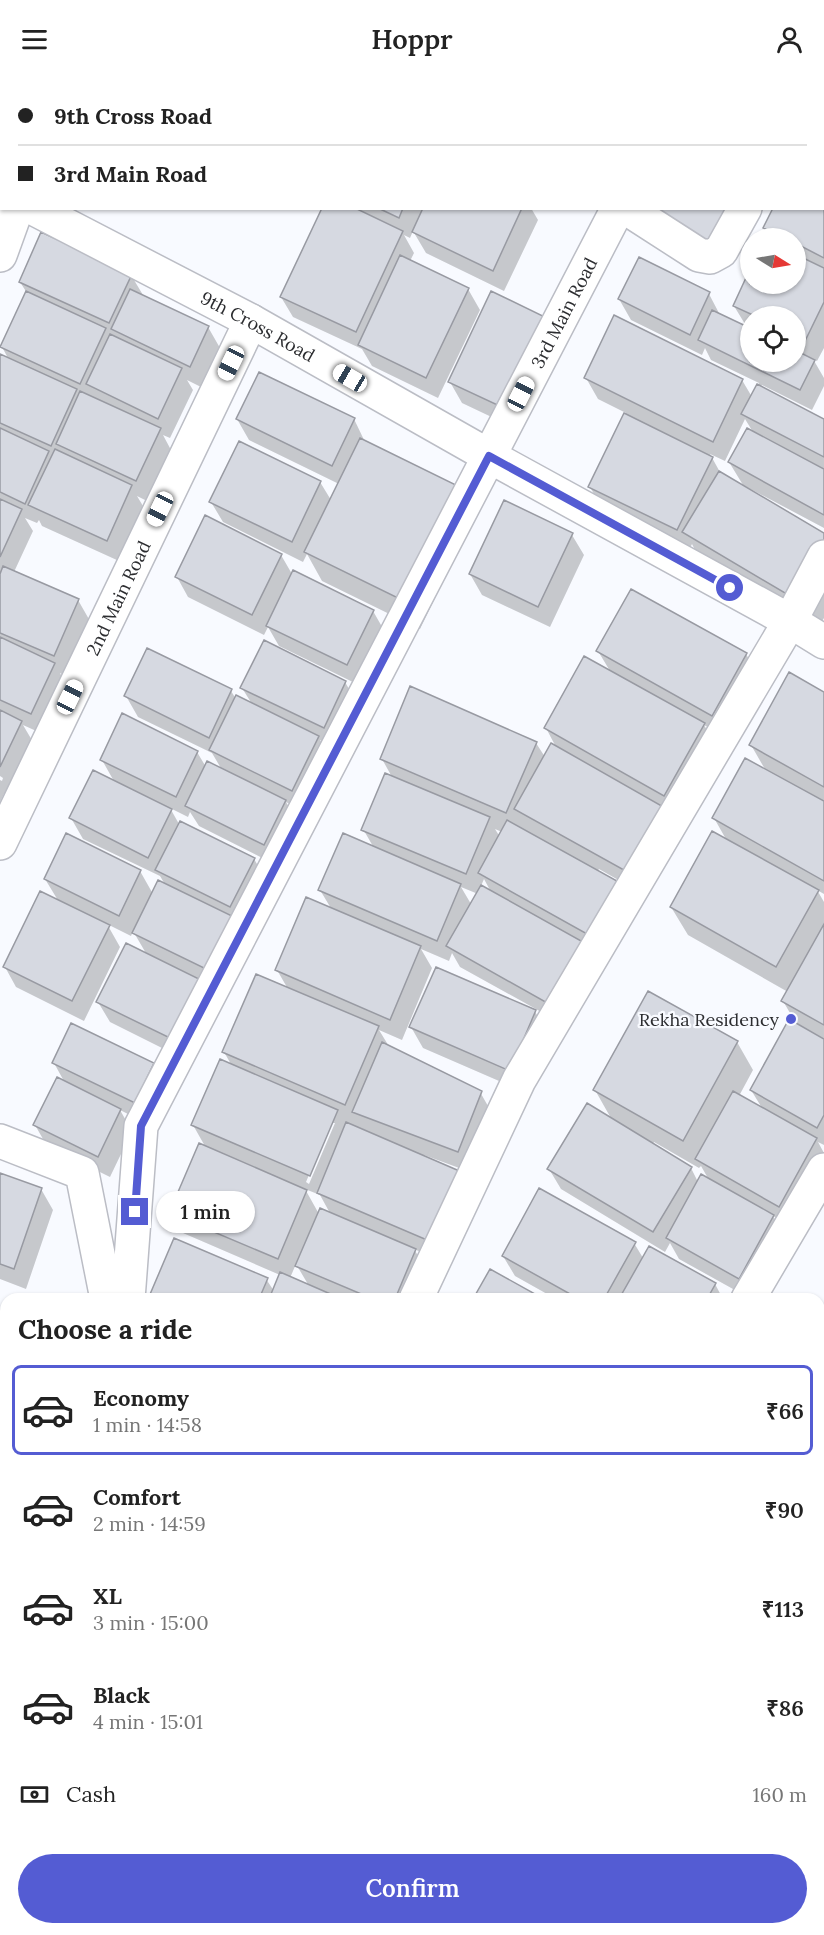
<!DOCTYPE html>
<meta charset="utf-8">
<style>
body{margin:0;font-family:Lora,serif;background:#f2f2f2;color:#222;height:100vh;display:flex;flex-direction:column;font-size:22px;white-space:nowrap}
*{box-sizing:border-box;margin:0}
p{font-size:20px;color:#767676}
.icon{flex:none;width:33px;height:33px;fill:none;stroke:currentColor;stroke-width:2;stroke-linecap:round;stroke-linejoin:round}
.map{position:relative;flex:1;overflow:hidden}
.drawer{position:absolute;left:0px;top:1215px;width:825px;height:642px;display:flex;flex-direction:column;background:#fff;border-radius:18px 18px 0 0;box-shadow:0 2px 4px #0004}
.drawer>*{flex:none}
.guide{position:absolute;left:0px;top:0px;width:825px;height:132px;box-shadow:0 2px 4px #0004;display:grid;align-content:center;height:132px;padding:0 18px;background:#fff}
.needle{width:39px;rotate:101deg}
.buttons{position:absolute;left:740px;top:150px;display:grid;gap:12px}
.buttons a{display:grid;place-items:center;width:66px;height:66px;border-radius:50%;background:#fff;box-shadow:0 2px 4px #0004;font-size:30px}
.end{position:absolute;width:27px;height:27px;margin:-14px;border:8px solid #545cd3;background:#fff;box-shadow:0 0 0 3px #fff}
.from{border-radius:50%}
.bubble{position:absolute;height:42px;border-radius:21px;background:#fff;box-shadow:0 2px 4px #0004;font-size:20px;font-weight:600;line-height:42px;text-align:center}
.car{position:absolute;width:18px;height:36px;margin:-18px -9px;border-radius:8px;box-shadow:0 0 4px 2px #0007;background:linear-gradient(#fff 24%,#345 0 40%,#fff 0 76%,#345 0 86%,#fff 0)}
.guide b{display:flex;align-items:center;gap:21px;height:57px;font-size:22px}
.guide b+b{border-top:2px solid #e0e0e0}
.guide i{width:15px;height:15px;background:#222}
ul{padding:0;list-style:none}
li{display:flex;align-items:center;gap:18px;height:90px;margin:0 12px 9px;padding:0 6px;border:3px solid transparent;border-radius:9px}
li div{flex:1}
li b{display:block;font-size:22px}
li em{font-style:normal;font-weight:600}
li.on{border-color:#545cd3}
li>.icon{width:54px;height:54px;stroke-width:1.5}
h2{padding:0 18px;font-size:27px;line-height:72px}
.pay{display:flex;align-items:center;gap:15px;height:66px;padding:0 18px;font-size:22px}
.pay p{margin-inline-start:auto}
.primary-button{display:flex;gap:12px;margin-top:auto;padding:12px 18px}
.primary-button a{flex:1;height:69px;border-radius:36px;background:#545cd3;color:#fff;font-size:24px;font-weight:600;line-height:69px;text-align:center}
header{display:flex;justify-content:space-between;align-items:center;height:78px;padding:0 18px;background:#fff;font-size:27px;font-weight:600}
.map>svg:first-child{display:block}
.shadow{fill:#0003;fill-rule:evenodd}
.building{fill:#d6d9e1;stroke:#989aa2;stroke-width:1.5}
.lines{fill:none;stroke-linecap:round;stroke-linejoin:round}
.minor-casing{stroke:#bbbdc5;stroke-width:36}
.tertiary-casing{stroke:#bbbdc5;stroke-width:36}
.minor{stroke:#fff;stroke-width:33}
.tertiary{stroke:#fff;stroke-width:33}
.route{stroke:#545cd3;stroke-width:8}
.poi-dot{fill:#545cd3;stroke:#f8faff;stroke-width:2}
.labels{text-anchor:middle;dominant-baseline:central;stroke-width:4.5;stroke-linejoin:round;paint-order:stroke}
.street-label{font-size:18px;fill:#2c2d30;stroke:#f8faff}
.poi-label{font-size:18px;fill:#2c2d30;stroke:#f8faff;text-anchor:end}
</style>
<header><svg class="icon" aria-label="menu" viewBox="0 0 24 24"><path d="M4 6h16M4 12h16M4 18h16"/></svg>Hoppr<svg class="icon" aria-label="person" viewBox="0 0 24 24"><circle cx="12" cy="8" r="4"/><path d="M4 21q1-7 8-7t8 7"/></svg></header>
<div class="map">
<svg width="824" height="1857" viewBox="0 0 824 1857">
<rect width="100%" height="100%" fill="#f8faff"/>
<path class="shadow" d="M0,0L54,2H2V84Z
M417,0H461V2Z
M483,0H637L641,2H482Z
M674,0H819V2Z
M824,6V270L817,283L813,281L824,300V308L812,332L762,307L760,309L824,342V450L743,407L729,384L753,354L745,341L725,383L710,376L721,396L824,457V540L819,548L696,474L692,466L689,472L602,430L590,409L626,335L598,321L586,300L742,302L752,319L759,305L711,282L705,270L702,277L631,242L619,221L709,216L720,237L748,251L734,228L750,195V206H795V160H771L765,150L824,130ZM750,238H795V284H750Z
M324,130H531L538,142L504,213L426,175L413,153L410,160L404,157L414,175L410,183L468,211L480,232L438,320L372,288L362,271L293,239L281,219Z
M131,197L143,217L208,249L220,270L201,309L187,302L193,312L170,360L163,357L171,372L147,423L137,418L143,428L119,483L42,448L39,442L37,445L25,440L33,453L14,494L78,522L90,543L66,598L60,595L66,607L43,656L23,647L33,664L8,718L4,716L0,724V702L2,703L3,700L0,698V278L9,282L2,269L27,215L20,204Z
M492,215L517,351L462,325L450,304Z
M237,341H354L365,364L475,438L420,551L322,503L307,476L303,484L223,444L211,424L320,404L331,422L339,406L249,362Z
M572,457L584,477L550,549L482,517L470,496Z
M281,477L292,496L373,533L385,554L359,607L279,568L268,549L264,557L188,519L177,499Z
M598,573L746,576L758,597L724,658L704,647L720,674L643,816L599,791L597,794L616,804L628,825L561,945L460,889L452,875L449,883L421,871L432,890L402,962L379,952L390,970L480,1014L492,1035L470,1094L424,1077L423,1079L446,1185L414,1171L427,1193L415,1221H150L266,1201L274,1213L280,1197L183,1155L171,1135L206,1070L193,1047L232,988L224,974L288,911L277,892L332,832L320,812L374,770L363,751L392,699L382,681L536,665L545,679L557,671L546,650L610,593ZM495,751L502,754L500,759ZM484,801L491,814L481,808ZM461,809L478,816L471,826ZM331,1045H335L309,1106L306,1104ZM305,1111L320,1117L331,1137L319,1136ZM296,1186L309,1208L290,1200Z
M345,604L357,625L336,670L320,662L330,680L304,733L286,724L297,744L276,787L199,748L190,734L188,739L170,730L179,746L254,781L266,801L184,981L110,944L98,924L147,877L133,853L131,858L107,846L120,869L84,943L16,909L5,889L59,824L45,801L140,793L153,816L166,808L160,798L83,761L71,740L115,705L102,682L197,674L206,689L222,692L212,675L138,639L126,618L231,613L236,621L252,626L242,610Z
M824,616V816L817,812L824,824V1067L818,1064L824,1075V1089L791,1148L773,1138L785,1159L751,1221L679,1181L670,1165L665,1174L561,1111L549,1091L612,1042L595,1012L737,964L753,992L739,1018L762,1030L751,1012L797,947L783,923L788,914L688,857L671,829L727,763L714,740L766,693L751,667ZM654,1064L699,1090L701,1088L709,1102L698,1104L691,1090L652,1067Z
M534,932L547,954L522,1013L423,970L411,949Z
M54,985L153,986L164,1007L146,1045L120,1032L132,1053L110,1099L47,1068L35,1047L65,1005Z
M0,1096L41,1111L53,1132L26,1211L0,1201Z
M634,1165L643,1180L715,1206L723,1221H556L515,1198L503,1178Z
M0,1315L6,1317V1571L0,1588Z
M819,1380L824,1382V1470L819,1468Z
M824,1487V1632L819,1629V1490L821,1494Z
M6,1626V1683L0,1679V1638Z
M220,1851H334L337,1857H228Z
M636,1851H761L759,1857H641Z"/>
<path class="building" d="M0,0H44L2,2V70Z
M481,0H545L481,2Z
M553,0H619L553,2Z
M753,0H798L797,2Z
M824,92V180L795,165V160H785L763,150L773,130H824Z
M322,130H355L403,153L356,254L280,219Z
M378,130H403L399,140Z
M423,130H522L493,193L412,154Z
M635,130H729L711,168Z
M41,154L132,196L109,245L19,204Z
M795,176L824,190V224L805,263L795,258V238H755L733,228L750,191V206H795Z
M400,177L469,210L426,300L358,267Z
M639,179L710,214L690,257L618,221Z
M130,211L209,248L190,289L111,251Z
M26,213L106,250L80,306L0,269Z
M491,213L549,241L506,331L448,304Z
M712,232L750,250V284H795V272L815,282L800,312L698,262Z
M614,237L743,301L713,364L584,300Z
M110,256L182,290L158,341L86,306Z
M0,276L77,311L51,368L0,345Z
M259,294L355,340L332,388L236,341Z
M757,306L824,341V379L741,336Z
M80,313L161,350L136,403L56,366Z
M624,335L713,379L677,452L588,409Z
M0,350L49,373L25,426L0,414Z
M747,350L824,391V437L728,384Z
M360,360L460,409L404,523L304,474Z
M239,363L321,403L292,464L209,424Z
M55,371L132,407L107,463L28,427Z
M719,393L824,455V500L807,528L682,454Z
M0,421L22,431L0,479Z
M504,422L573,455L538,529L469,496Z
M205,437L282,476L252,537L175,499Z
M3,488L79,521L54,578L0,555V496Z
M293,492L374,532L347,587L266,548Z
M631,511L747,575L712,638L596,573Z
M0,559L55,585L31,636L0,622Z
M264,562L346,603L324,650L240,610Z
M147,570L232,611L209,660L124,618Z
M584,578L705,645L664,718L544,650Z
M789,594L824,614V709L749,667Z
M410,608L537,664L506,735L380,681Z
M236,617L319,658L292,713L209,672Z
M0,632L22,643L0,689Z
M122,635L198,673L176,719L100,682Z
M551,665L667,731L631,796L514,731Z
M745,680L824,723V803L712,740Z
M207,683L286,722L264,767L185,728Z
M93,692L172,731L148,780L69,740Z
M385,695L490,739L466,796L361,752Z
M507,742L617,803L587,856L478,795Z
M180,743L255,780L230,829L155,792Z
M712,753L819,812L776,889L670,829Z
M66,755L141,792L119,838L44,801Z
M343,755L461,806L437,863L318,812Z
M158,802L232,838L206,891L132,855Z
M481,807L583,864L549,926L446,868Z
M40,813L110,847L72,923L3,889Z
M306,819L421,868L390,942L275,892Z
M824,846V947L781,923Z
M126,865L201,902L172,961L96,924Z
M436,889L536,932L510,993L409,949Z
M256,896L379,948L345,1027L222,974Z
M648,913L738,963L683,1063L593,1012Z
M789,941L824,961V1037L817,1050L750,1012Z
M71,945L154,985L135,1025L52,985Z
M382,964L482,1013L458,1074L352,1034Z
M220,981L338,1032L310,1098L191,1047Z
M57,999L121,1031L98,1079L33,1047Z
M733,1013L817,1060L779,1129L695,1081Z
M587,1025L692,1089L653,1154L547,1091Z
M346,1044L464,1095L434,1165L317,1115Z
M199,1065L307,1112L278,1181L169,1135Z
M0,1095L42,1110L14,1191L0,1186Z
M701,1096L774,1137L739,1201L666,1160Z
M539,1110L636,1164L604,1221H579L502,1178Z
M320,1130L416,1171L395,1221H373L295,1188Z
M174,1160L268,1200L259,1221H148Z
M649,1168L716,1205L707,1221H619Z
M490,1191L544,1221H473Z
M280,1194L342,1221H269Z
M0,1314L6,1315V1382L0,1380Z
M819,1379L824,1381V1455L819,1453Z
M0,1389L6,1391V1438L0,1436Z
M0,1453L6,1455L4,1526L0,1525Z
M824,1484V1611L819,1609V1495Z
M6,1622V1670L0,1667V1634Z
M0,1749L6,1751V1819L0,1816Z
M821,1814L824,1815V1857H799L802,1851H819V1818Z
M79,1851H147L144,1857H91Z
M244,1851H329L326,1857H256Z
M661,1851H741L738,1857H675Z"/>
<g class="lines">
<g class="minor-casing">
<g id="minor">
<path d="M379,0L382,2"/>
<path d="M70,2L71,0"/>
<path d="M685,2L686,0"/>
<path d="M814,2V0"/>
<path d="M0,112L2,113"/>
<path id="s1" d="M33,130L251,243L489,378L790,543L824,564"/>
<path d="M626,130L699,177L710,179L721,173L745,130"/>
<path d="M0,177L17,130"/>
<path id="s2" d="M0,765L251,243"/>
<path d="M0,1063L82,1095L107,1221"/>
<path id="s3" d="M128,1221L141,1048L618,130"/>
<path d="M416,1221L519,1002L790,543L824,479"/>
<path d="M0,1560L4,1552L6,1553"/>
<path d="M819,1674L824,1665"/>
<path d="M0,1826L6,1829"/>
<path d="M54,1851L67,1857"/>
<path d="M638,1851L652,1857"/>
<path d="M156,1857L159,1851"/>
<path d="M723,1857L726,1851"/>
</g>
</g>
<g class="tertiary-casing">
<path id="tertiary" d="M748,1221L824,1092
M389,1857L393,1851"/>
</g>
<use href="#minor" class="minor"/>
<use href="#tertiary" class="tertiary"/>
</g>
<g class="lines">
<path class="route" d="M135,1134L141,1048L489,378L730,510"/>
</g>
<circle class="poi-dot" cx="791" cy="941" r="6"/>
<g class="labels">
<g class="street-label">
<text stroke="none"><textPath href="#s3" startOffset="1090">3rd Main Road</textPath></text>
<text stroke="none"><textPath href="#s1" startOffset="254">9th Cross Road</textPath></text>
<text stroke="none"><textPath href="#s2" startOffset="272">2nd Main Road</textPath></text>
</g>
<g class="poi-label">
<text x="779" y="941">Rekha Residency</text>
</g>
</g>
</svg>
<div class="buttons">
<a><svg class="needle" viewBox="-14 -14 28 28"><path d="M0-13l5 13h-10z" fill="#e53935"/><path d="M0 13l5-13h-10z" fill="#767676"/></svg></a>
<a><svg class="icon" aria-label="locate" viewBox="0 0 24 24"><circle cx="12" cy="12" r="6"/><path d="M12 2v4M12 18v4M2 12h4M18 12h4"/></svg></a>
</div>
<i class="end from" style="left:730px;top:510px"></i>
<i class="end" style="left:135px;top:1134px"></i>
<div class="bubble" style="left:156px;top:1113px;width:99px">1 min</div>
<i class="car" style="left:231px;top:285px;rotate:206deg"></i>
<i class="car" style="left:350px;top:300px;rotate:300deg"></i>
<i class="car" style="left:521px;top:316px;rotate:27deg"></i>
<i class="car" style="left:160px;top:431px;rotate:206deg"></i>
<i class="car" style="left:70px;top:619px;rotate:26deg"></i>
<div class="guide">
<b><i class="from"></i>9th Cross Road</b>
<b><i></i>3rd Main Road</b>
</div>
<section class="drawer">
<h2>Choose a ride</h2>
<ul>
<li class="on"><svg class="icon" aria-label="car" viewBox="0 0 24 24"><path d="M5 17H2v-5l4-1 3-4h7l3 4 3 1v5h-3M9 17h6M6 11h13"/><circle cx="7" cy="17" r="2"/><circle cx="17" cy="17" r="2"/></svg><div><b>Economy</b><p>1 min · 14:58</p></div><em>₹66</em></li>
<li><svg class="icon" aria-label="car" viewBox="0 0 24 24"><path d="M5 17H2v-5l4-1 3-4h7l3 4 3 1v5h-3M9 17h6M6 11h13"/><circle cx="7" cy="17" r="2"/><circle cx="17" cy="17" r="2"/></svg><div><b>Comfort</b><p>2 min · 14:59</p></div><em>₹90</em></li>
<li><svg class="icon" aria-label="car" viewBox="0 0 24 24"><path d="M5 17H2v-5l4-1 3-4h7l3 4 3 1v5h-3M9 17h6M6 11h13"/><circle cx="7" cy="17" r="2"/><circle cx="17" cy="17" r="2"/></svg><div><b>XL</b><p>3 min · 15:00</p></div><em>₹113</em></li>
<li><svg class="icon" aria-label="car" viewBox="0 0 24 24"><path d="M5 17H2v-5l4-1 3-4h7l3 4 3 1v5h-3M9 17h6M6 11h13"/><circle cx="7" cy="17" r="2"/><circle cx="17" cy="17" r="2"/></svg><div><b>Black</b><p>4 min · 15:01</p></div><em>₹86</em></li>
</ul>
<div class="pay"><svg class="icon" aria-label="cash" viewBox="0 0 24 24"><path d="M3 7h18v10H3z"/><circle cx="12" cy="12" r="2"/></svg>Cash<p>160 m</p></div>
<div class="primary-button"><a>Confirm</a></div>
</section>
</div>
